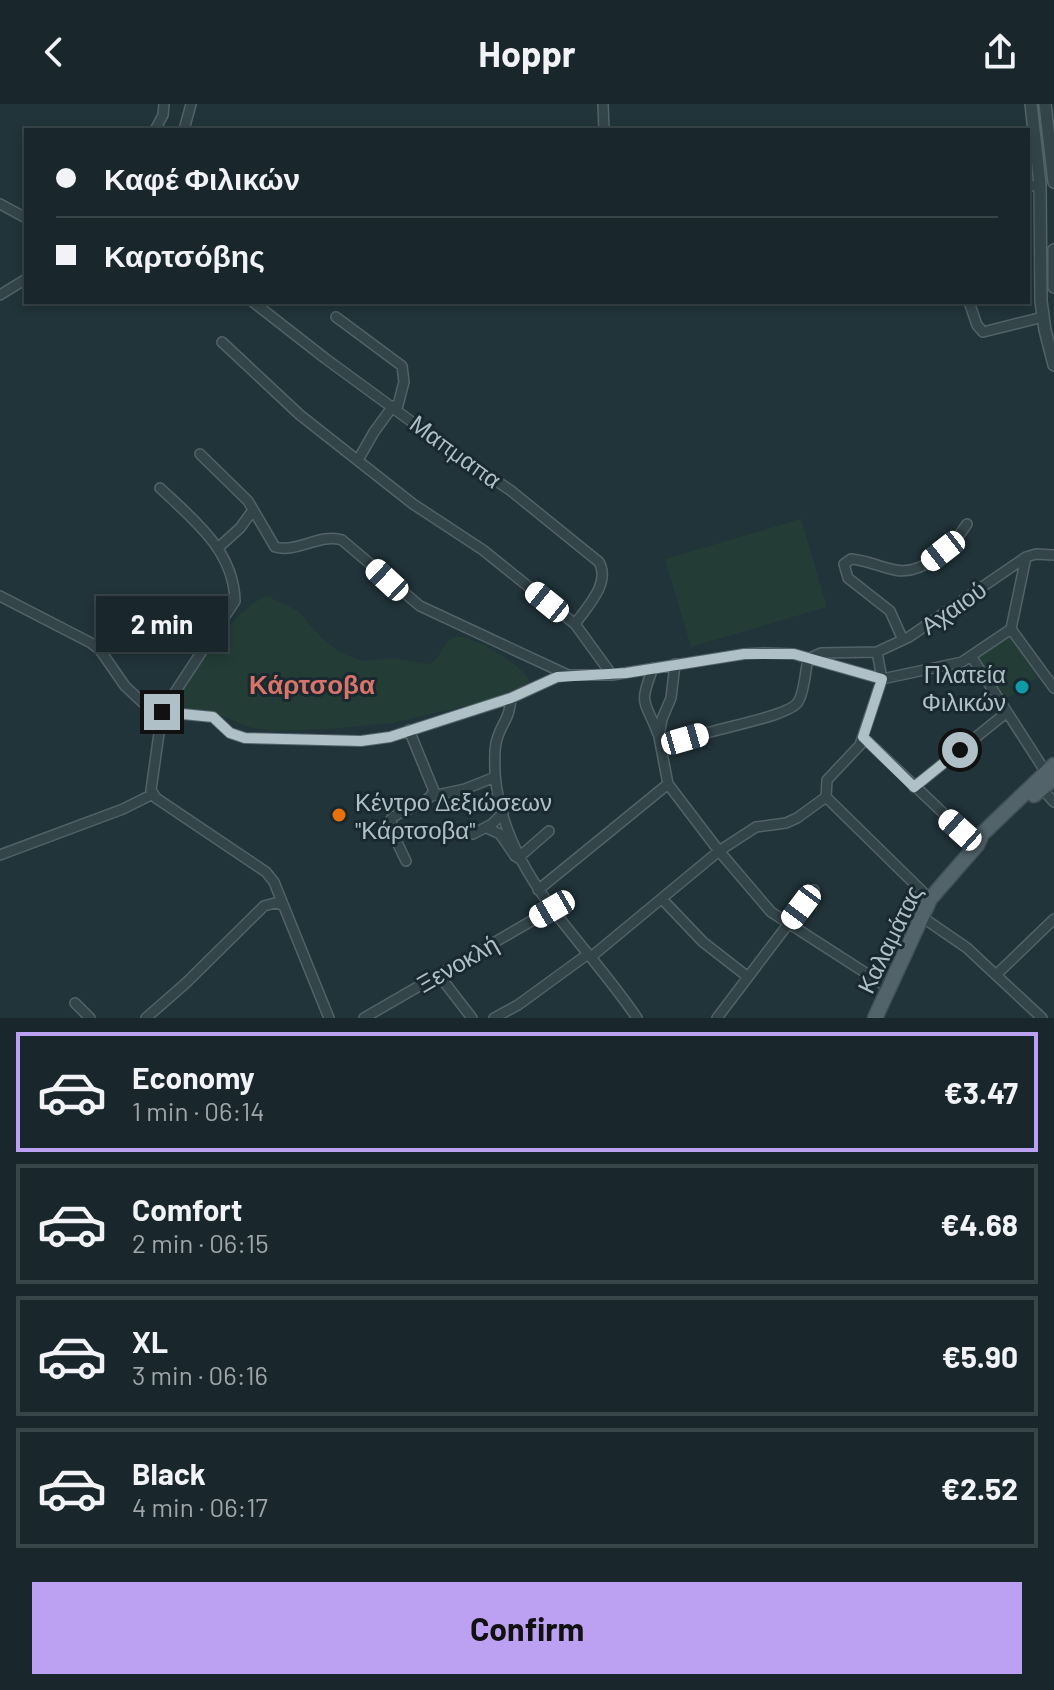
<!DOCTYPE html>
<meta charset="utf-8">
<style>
body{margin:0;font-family:Barlow,sans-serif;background:#222f34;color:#f1f3f6;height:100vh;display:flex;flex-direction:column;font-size:30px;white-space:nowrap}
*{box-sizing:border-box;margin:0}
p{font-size:26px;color:#9fa5a9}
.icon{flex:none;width:44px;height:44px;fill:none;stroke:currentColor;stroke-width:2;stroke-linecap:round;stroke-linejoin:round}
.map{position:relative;height:914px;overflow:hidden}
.side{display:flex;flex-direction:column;background:#19272c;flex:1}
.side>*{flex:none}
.guide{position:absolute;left:24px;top:24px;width:1006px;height:176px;border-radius:0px;box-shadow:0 4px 12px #0003,0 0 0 2px #374448;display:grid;align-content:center;height:176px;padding:0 32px;background:#19272c}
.end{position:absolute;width:36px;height:36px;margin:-18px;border:10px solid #afc0c6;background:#111;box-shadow:0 0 0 4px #111}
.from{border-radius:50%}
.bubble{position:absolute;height:56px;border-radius:0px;background:#19272c;box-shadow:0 4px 12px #0003,0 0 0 2px #374448;font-size:26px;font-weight:700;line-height:56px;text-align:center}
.car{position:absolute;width:24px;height:48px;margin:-24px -12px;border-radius:10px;box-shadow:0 0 6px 2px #0007;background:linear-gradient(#fff 24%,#345 0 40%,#fff 0 76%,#345 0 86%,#fff 0)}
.guide b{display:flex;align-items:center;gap:28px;height:76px;font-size:30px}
.guide b+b{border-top:2px solid #374448}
.guide i{width:20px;height:20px;background:#f1f3f6}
ul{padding:14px 0 0;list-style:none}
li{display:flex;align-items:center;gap:24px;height:120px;margin:0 16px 12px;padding:0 16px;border:4px solid #374448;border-radius:0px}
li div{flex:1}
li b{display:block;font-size:30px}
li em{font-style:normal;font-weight:700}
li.current{border-color:#bca0f2}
li>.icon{width:72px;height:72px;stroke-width:1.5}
.primary-button{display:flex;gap:16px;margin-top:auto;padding:16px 32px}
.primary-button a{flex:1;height:92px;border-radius:0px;background:#bca0f2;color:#111;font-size:32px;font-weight:700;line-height:92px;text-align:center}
header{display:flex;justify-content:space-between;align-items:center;height:104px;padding:0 32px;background:#19272c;font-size:36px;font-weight:700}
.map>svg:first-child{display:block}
.green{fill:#233d36}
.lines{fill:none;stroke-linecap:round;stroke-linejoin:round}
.minor-casing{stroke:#526268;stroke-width:12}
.tertiary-casing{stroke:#526268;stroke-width:14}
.primary-casing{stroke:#415056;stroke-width:17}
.minor{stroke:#34454a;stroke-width:9}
.tertiary{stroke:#34454a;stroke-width:11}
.primary{stroke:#52646a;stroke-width:14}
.route{stroke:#afc0c6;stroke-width:10}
.culture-dot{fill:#0f9aa8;stroke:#1a292f;stroke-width:3}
.food-dot{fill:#e8710a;stroke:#1a292f;stroke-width:3}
.labels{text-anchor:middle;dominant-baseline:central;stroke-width:6;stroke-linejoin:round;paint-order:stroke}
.street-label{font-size:24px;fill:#afc0c6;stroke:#1a292f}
.poi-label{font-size:24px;fill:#afc0c6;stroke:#1a292f;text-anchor:end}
.neighbourhood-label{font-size:26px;font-weight:bold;fill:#da746a;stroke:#1a292f}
</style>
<header><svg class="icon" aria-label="back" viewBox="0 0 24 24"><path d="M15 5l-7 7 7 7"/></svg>Hoppr<svg class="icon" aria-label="share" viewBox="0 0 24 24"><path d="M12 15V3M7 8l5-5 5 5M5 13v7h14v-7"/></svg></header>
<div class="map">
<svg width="1054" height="914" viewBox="0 0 1054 914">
<rect width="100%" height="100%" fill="#21343a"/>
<path class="green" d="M801,415L827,503L691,543L665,455Z
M267,492L298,507L322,534L341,549L363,557L391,554L429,560C442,555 442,537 455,533C472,529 525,563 530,578L516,586L486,597L414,614L392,619L328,625L272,627L249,623L224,613L171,601L175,590C197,563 236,503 267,492Z
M1011,531L1039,572L1006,595L977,554Z"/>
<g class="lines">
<g class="minor-casing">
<path id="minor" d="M603,0L604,26
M155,26L163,11L164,0
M184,26L191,0
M1028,83L1040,80
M0,100L26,114
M0,191L26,175
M253,198L326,255L453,348L510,386L599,458C611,479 587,503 575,520
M969,198L977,221L983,228L1043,213
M336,213L402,262L404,278L397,305
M222,238L300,311L413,400L483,446L575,520L612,571
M200,350L248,397L275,443C298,449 320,429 342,436L420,502L568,571
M358,356L374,328L393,302
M160,384C194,416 234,447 235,497L162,608L151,686L156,694L266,768L274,778L329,914
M219,443L240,424L253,406
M0,492L91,539L100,546L125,582L142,598L162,608L213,613L230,629L245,634L361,637L390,633L511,594L557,573L568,571H612L744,550L764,549L794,550L882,575L962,558L1011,525
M1011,525L1054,584
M1011,525L1026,453
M903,536L890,507L848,474L844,460L851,455C866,456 880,463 895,466C923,472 953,442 967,420
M971,552L1045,667
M675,560L671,594L662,615L659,633L668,680L719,747L771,808L889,884
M653,564C638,603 645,595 658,630
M511,594C510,616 500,620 496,639C494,649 495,660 495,670C503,771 584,835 637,914
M863,633L977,741
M662,646C688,627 786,616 798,598C805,587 805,567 808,555L821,549L877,548
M914,683L1006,609
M1041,684L1054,698
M432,692L465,685L495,673
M826,693L827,676L860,641L882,575L877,548L909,533L1026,453L1036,450L1054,451
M826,693L930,795
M487,724L500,730L515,752
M473,730L492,720L503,709
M0,751L123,705L153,690
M518,754L549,727
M406,757L393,730L391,715C404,703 426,703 434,687L409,626
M538,786L668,680
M662,795L703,838L748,873
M922,813L967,844L1042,914
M591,853L719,747L756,723L786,719L797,714L826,693
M438,870L472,914
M997,870L1054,815
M75,899L90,914
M146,914L186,879L264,802L275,799L282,801
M364,914L552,805
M494,914L518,901L588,850
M717,914L814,786"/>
</g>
<g class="tertiary-casing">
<path id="tertiary" d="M1031,0L1040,80L1041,197L1045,226L1054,261
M1045,0L1054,78
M1054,146V183"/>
</g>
<g class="primary-casing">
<path id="primary" d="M1034,691L1054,674
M875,914L930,795L977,741L982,730L1054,661"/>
</g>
<use href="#minor" class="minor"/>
<use href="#tertiary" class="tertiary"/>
<use href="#primary" class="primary"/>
</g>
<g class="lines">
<path class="route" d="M162,608L213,613L230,629L245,634L361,637L390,633L511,594L557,573L626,569L744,550H794L882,575L863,633L914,683L960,646"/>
</g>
<circle class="culture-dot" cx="1022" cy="583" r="8"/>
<circle class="food-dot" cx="339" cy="711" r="8"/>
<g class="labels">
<g class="street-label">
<text transform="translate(456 347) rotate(36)">Μαπμαπα</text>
<text transform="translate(953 503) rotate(-35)">Αχαιού</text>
<text transform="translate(889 835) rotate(-64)">Καλαμάτας</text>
<text transform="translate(457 859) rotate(-30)">Ξενοκλή</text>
</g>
<g class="poi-label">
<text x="1006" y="569">Πλατεία<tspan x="1006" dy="28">Φιλικών</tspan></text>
<text x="355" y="697" text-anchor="start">Κέντρο Δεξιώσεων<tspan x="355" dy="28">"Κάρτσοβα"</tspan></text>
</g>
<g class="neighbourhood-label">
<text x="312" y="579">Κάρτσοβα</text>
</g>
</g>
</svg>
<i class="end from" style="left:960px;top:646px"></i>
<i class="end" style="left:162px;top:608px"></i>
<div class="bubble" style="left:96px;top:492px;width:132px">2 min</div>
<i class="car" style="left:943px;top:447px;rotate:232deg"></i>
<i class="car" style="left:387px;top:476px;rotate:313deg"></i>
<i class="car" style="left:547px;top:498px;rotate:309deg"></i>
<i class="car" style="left:685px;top:635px;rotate:74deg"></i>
<i class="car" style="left:960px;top:726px;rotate:312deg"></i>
<i class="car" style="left:801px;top:803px;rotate:217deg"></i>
<i class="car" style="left:552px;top:805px;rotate:240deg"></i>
<div class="guide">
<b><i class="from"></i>Καφέ Φιλικών</b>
<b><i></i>Καρτσόβης</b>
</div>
</div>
<section class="side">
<ul>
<li class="current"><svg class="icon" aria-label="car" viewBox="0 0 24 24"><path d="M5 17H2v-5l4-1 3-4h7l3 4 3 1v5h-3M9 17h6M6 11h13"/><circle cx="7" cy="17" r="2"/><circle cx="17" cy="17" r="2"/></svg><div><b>Economy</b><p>1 min · 06:14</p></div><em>€3.47</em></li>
<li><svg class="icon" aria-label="car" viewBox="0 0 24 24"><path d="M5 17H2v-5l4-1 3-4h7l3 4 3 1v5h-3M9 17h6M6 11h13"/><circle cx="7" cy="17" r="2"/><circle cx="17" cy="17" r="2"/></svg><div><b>Comfort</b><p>2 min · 06:15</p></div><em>€4.68</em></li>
<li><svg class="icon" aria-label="car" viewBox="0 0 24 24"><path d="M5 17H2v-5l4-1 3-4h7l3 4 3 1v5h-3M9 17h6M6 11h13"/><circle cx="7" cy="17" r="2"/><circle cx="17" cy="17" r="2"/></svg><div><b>XL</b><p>3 min · 06:16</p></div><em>€5.90</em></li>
<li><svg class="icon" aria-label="car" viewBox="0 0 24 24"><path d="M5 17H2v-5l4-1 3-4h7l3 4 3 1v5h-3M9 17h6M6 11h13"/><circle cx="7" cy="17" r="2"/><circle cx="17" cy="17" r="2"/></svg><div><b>Black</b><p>4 min · 06:17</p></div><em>€2.52</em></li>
</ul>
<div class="primary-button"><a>Confirm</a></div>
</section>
